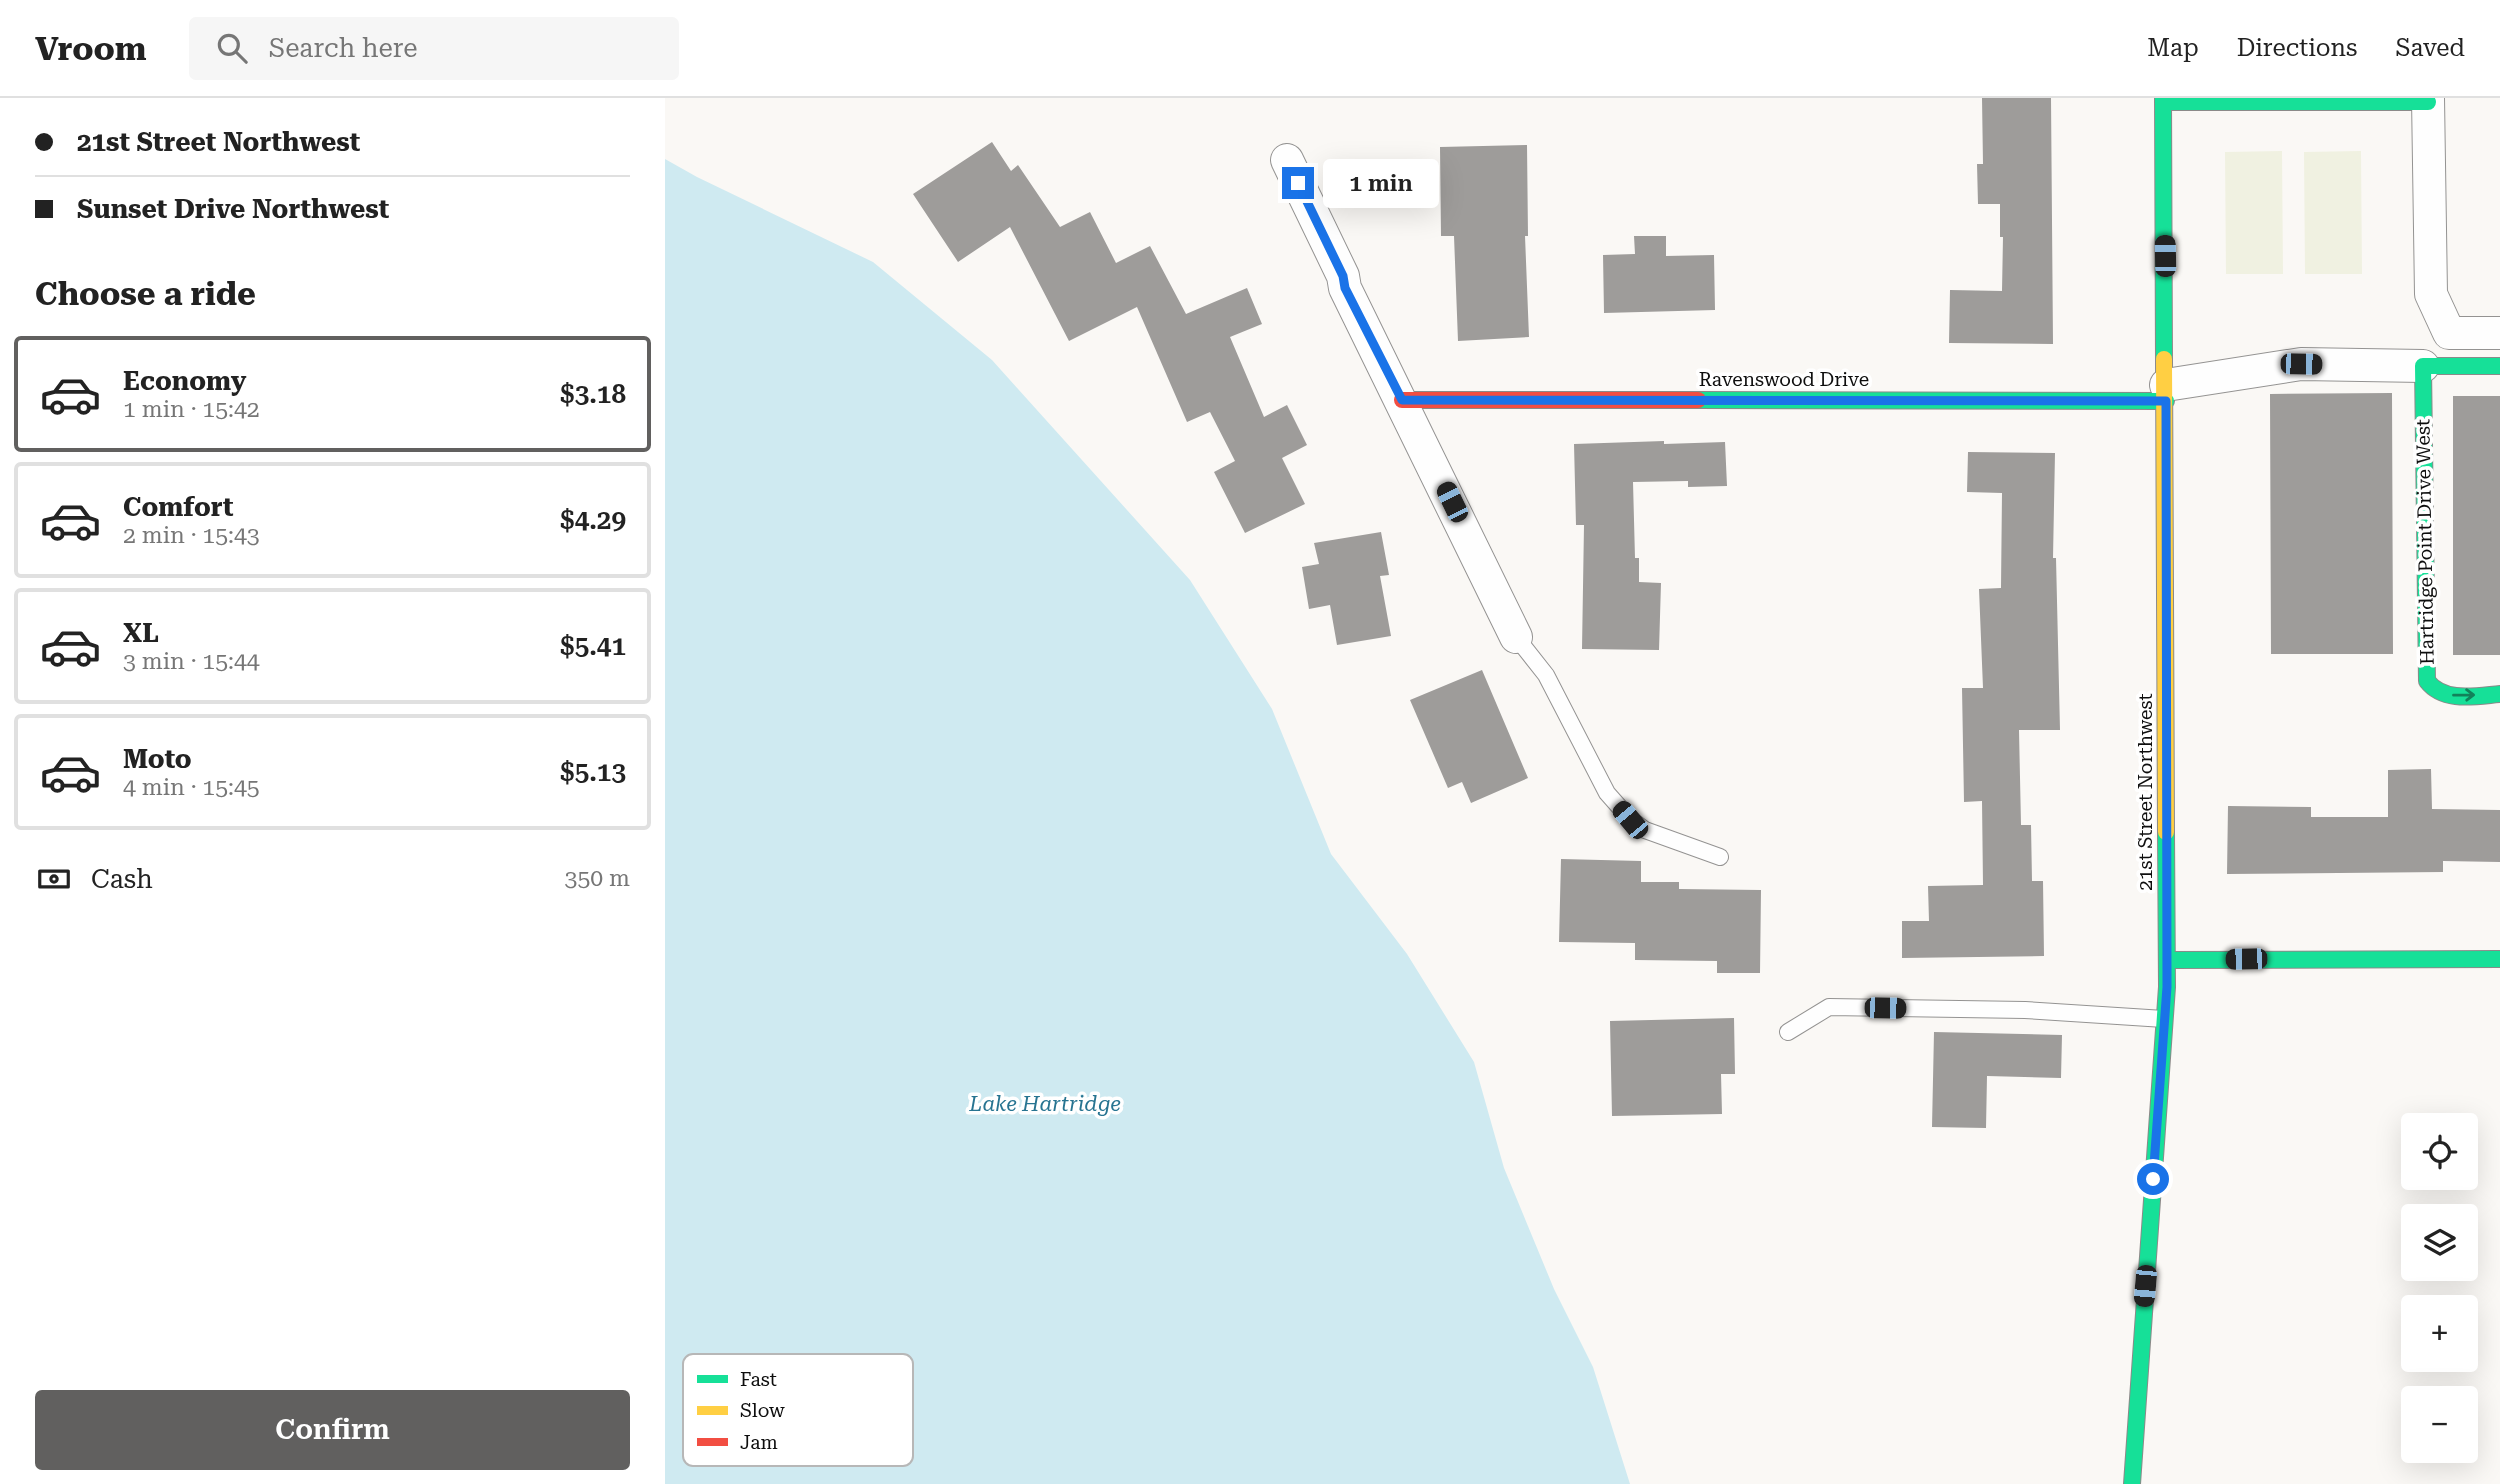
<!DOCTYPE html>
<meta charset="utf-8">
<style>
body{margin:0;font-family:"Roboto Serif",serif;background:#f6f6f6;color:#222;height:100vh;display:flex;flex-direction:column;font-size:26px;white-space:nowrap}
*{box-sizing:border-box;margin:0}
p{font-size:23px;color:#767676}
.icon{flex:none;width:38px;height:38px;fill:none;stroke:currentColor;stroke-width:2;stroke-linecap:round;stroke-linejoin:round}
.map{position:relative;flex:1;overflow:hidden}
.panel{display:flex;flex-direction:column;background:#fff;width:665px}
.panel>*{flex:none}
.guide{display:grid;align-content:center;height:154px;padding:0 35px;background:#fff}
.tools{position:absolute;left:1736px;top:1015px;display:grid;gap:14px}
.tools a{display:grid;place-items:center;width:77px;height:77px;border-radius:7px;background:#fff;box-shadow:0 7px 28px #0002;font-size:35px}
.end{position:absolute;width:32px;height:32px;margin:-16px;border:9px solid #1a73e8;background:#fff;box-shadow:0 0 0 4px #fff}
.from{border-radius:50%}
.bubble{position:absolute;height:49px;border-radius:7px;background:#fff;box-shadow:0 7px 28px #0002;font-size:23px;font-weight:600;line-height:49px;text-align:center}
.car{position:absolute;width:21px;height:42px;margin:-21px -10px;border-radius:9px;box-shadow:0 0 5px 2px #0007;background:linear-gradient(#222 24%,#8ab4d8 0 40%,#222 0 76%,#8ab4d8 0 86%,#222 0)}
.guide b{display:flex;align-items:center;gap:24px;height:66px;font-size:26px}
.guide b+b{border-top:2px solid #e0e0e0}
.guide i{width:18px;height:18px;background:#222}
ul{padding:0;list-style:none}
li{display:flex;align-items:center;gap:21px;height:116px;margin:0 14px 10px;padding:0 21px;border:4px solid #e0e0e0;border-radius:7px}
li div{flex:1}
li b{display:block;font-size:26px}
li em{font-style:normal;font-weight:600}
li.on{border-color:#61605f}
li>.icon{width:63px;height:63px;stroke-width:1.5}
h2{padding:0 35px;font-size:32px;line-height:84px}
.pay{display:flex;align-items:center;gap:18px;height:77px;padding:0 35px;font-size:26px}
.pay p{margin-inline-start:auto}
.cta{display:flex;gap:14px;margin-top:auto;padding:14px 35px}
.cta a{flex:1;height:80px;border-radius:7px;background:#61605f;color:#fff;font-size:28px;font-weight:600;line-height:80px;text-align:center}
header{display:flex;align-items:center;gap:42px;box-sizing:border-box;height:98px;padding:0 35px;background:#fff;border-bottom:2px solid #e0e0e0}
header strong{font-size:33px}
nav{display:flex;gap:38px;margin-inline-start:auto;font-size:24px}
.search{width:490px;height:63px;background:#f6f6f6;display:flex;align-items:center;gap:18px;box-sizing:border-box;padding:0 24px;border-radius:7px;color:#767676;font-size:26px}
main{display:flex;flex:1;min-height:0}
.map>svg:first-child{display:block}
.pitch{fill:#f0f1e1}
.water{fill:#cfeaf1}
.building{fill:#9e9c9a}
.lines{fill:none;stroke-linecap:round;stroke-linejoin:round}
.lane-casing{stroke:#949392;stroke-width:18}
.street-casing{stroke:#949392;stroke-width:34}
.fast-casing{stroke:#8b8a89;stroke-width:18}
.slow-casing{stroke:#8b8a89;stroke-width:18}
.jam-casing{stroke:#8b8a89;stroke-width:18}
.lane{stroke:#fefefe;stroke-width:16}
.street{stroke:#fefefe;stroke-width:32}
.fast{stroke:#16e098;stroke-width:16}
.slow{stroke:#ffcf43;stroke-width:16}
.jam{stroke:#f24e42;stroke-width:16}
.oneway{stroke:#12825a}
.route{stroke:#1a73e8;stroke-width:9}
.labels{text-anchor:middle;dominant-baseline:central;stroke-width:7;stroke-linejoin:round;paint-order:stroke}
.street-label{font-size:19px;fill:#0e0e0e;stroke:#fff}
.water-label{font-size:21px;font-style:italic;fill:#277491;stroke:#fff}
.key{fill:#fff;stroke:#b7b7b7;stroke-width:2}
.key-label{font-size:19px;fill:#0e0e0e}
</style>
<header>
<strong>Vroom</strong>
<div class="search"><svg class="icon" aria-label="search" viewBox="0 0 24 24"><circle cx="10" cy="10" r="6"/><path d="M15 15l6 6"/></svg>Search here</div>
<nav><a>Map</a><a>Directions</a><a>Saved</a></nav>
</header>
<main>
<section class="panel">
<div class="guide">
<b><i class="from"></i>21st Street Northwest</b>
<b><i></i>Sunset Drive Northwest</b>
</div>
<h2>Choose a ride</h2>
<ul>
<li class="on"><svg class="icon" aria-label="car" viewBox="0 0 24 24"><path d="M5 17H2v-5l4-1 3-4h7l3 4 3 1v5h-3M9 17h6M6 11h13"/><circle cx="7" cy="17" r="2"/><circle cx="17" cy="17" r="2"/></svg><div><b>Economy</b><p>1 min · 15:42</p></div><em>$3.18</em></li>
<li><svg class="icon" aria-label="car" viewBox="0 0 24 24"><path d="M5 17H2v-5l4-1 3-4h7l3 4 3 1v5h-3M9 17h6M6 11h13"/><circle cx="7" cy="17" r="2"/><circle cx="17" cy="17" r="2"/></svg><div><b>Comfort</b><p>2 min · 15:43</p></div><em>$4.29</em></li>
<li><svg class="icon" aria-label="car" viewBox="0 0 24 24"><path d="M5 17H2v-5l4-1 3-4h7l3 4 3 1v5h-3M9 17h6M6 11h13"/><circle cx="7" cy="17" r="2"/><circle cx="17" cy="17" r="2"/></svg><div><b>XL</b><p>3 min · 15:44</p></div><em>$5.41</em></li>
<li><svg class="icon" aria-label="car" viewBox="0 0 24 24"><path d="M5 17H2v-5l4-1 3-4h7l3 4 3 1v5h-3M9 17h6M6 11h13"/><circle cx="7" cy="17" r="2"/><circle cx="17" cy="17" r="2"/></svg><div><b>Moto</b><p>4 min · 15:45</p></div><em>$5.13</em></li>
</ul>
<div class="pay"><svg class="icon" aria-label="cash" viewBox="0 0 24 24"><path d="M3 7h18v10H3z"/><circle cx="12" cy="12" r="2"/></svg>Cash<p>350 m</p></div>
<div class="cta"><a>Confirm</a></div>
</section>
<div class="map">
<svg width="1835" height="1386" viewBox="0 0 1835 1386">
<rect width="100%" height="100%" fill="#faf8f5"/>
<path class="pitch" d="M1617,53L1618,176H1561L1560,54Z
M1696,53L1697,176H1640L1639,54Z"/>
<path class="water" d="M0,61L32,79L208,164L327,262L525,482L607,611L666,756L742,856L809,964L839,1070L889,1191L928,1269L965,1386H0Z"/>
<path class="building" d="M1317,0H1386L1388,246L1284,245L1285,192L1337,193L1338,139H1335V106H1313L1312,66H1318Z
M327,44L346,73L353,67L395,129L425,114L451,165L485,148L521,216L582,190L597,226L565,239L599,319L622,307L642,347L617,360L640,406L580,435L549,374L570,363L545,314L522,324L472,209L404,243L345,129L293,164L248,96Z
M862,47L863,138H860L864,239L793,243L789,138H776L775,49Z
M969,138H1001V158L1049,157L1050,212L939,215L938,157L970,156Z
M1727,295L1728,556H1606L1605,296Z
M1788,298H1835V557H1788Z
M999,343V346L1060,344L1062,388L1023,389V383L968,384L970,460H974V484L996,485L994,552L917,551L919,427H911L909,346Z
M1303,354L1390,355L1388,460H1391L1395,632H1354L1356,727H1366L1367,783H1378L1379,858L1237,860V823H1264L1263,788L1318,787L1317,703L1299,704L1297,590H1318L1314,491L1336,490L1337,395L1302,394Z
M716,434L724,477L715,478L726,538L672,547L665,507L644,511L637,469L654,466L649,445Z
M817,572L863,680L806,705L797,684L783,690L745,602Z
M1766,671L1767,711L1835,712V764L1778,763V774L1562,776L1563,708L1646,709V719H1723V672Z
M896,761L976,763V784H1014V791L1096,792L1095,875H1052V863L970,862V845L894,844Z
M1069,920L1070,976H1056L1057,1016L947,1018L945,923Z
M1269,934L1397,937L1396,980L1322,978L1321,1030L1267,1029Z"/>
<g class="lines">
<g class="lane-casing">
<path id="lane" d="M851,539L881,577L942,695L965,721L980,732L1055,759
M1123,934L1164,909L1360,912L1499,921"/>
</g>
<g class="street-casing">
<path id="street" d="M1763,0L1766,196L1784,235H1835
M622,62L678,178L680,190L851,539
M1501,287L1636,266L1758,268"/>
</g>
<g class="fast-casing">
<path id="fast" d="M1498,0L1499,261
M1498,4H1763
M1835,268H1758L1762,583C1779,605 1811,598 1835,596
M1033,302L1501,303
M1502,862L1835,861
M1467,1386L1502,889L1501,734"/>
</g>
<g class="slow-casing">
<path id="slow" d="M1499,261L1501,734"/>
</g>
<g class="jam-casing">
<path id="jam" d="M737,302H1033"/>
</g>
<use href="#lane" class="lane"/>
<use href="#street" class="street"/>
<use href="#fast" class="fast"/>
<use href="#slow" class="slow"/>
<use href="#jam" class="jam"/>
</g>
<defs><path id="oneway-shaft" d="M-6 0H5M1.5-3L5.5 0L1.5 3" fill="none" stroke-width="1.6" stroke-linecap="round" stroke-linejoin="round" transform="scale(1.75)"/></defs>
<use class="oneway" href="#oneway-shaft" transform="translate(1799 597) rotate(-1)"/>
<g class="lines">
<path class="route" d="M633,85L678,178L680,190L737,302L1501,303L1502,889L1488,1081"/>
</g>
<g class="labels">
<g class="street-label">
<text x="1119" y="281">Ravenswood Drive</text>
<text transform="translate(1760 444) rotate(-91)">Hartridge Point Drive West</text>
<text transform="translate(1480 694) rotate(-90)">21st Street Northwest</text>
</g>
<g class="water-label">
<text x="380" y="1006">Lake Hartridge</text>
</g>
</g>
<rect x="18" y="1256" width="230" height="112" rx="10" class="key"/>
<rect x="32" y="1277" width="31" height="8" fill="#16e098"/>
<rect x="32" y="1308" width="31" height="9" fill="#ffcf43"/>
<rect x="32" y="1340" width="31" height="8" fill="#f24e42"/>
<g class="key-label">
<text x="75" y="1288">Fast</text>
<text x="75" y="1319">Slow</text>
<text x="75" y="1351">Jam</text>
</g>
</svg>
<div class="tools">
<a><svg class="icon" aria-label="locate" viewBox="0 0 24 24"><circle cx="12" cy="12" r="6"/><path d="M12 2v4M12 18v4M2 12h4M18 12h4"/></svg></a>
<a><svg class="icon" aria-label="layers" viewBox="0 0 24 24"><path d="M12 4l9 5-9 5-9-5zM3 14l9 5 9-5"/></svg></a>
<a>+</a>
<a>−</a>
</div>
<i class="end from" style="left:1488px;top:1081px"></i>
<i class="end" style="left:633px;top:85px"></i>
<div class="bubble" style="left:658px;top:61px;width:116px">1 min</div>
<i class="car" style="left:1500px;top:158px;rotate:359deg"></i>
<i class="car" style="left:1636px;top:266px;rotate:91deg"></i>
<i class="car" style="left:787px;top:404px;rotate:334deg"></i>
<i class="car" style="left:965px;top:722px;rotate:320deg"></i>
<i class="car" style="left:1581px;top:861px;rotate:269deg"></i>
<i class="car" style="left:1220px;top:910px;rotate:91deg"></i>
<i class="car" style="left:1480px;top:1188px;rotate:185deg"></i>
</div>
</main>
